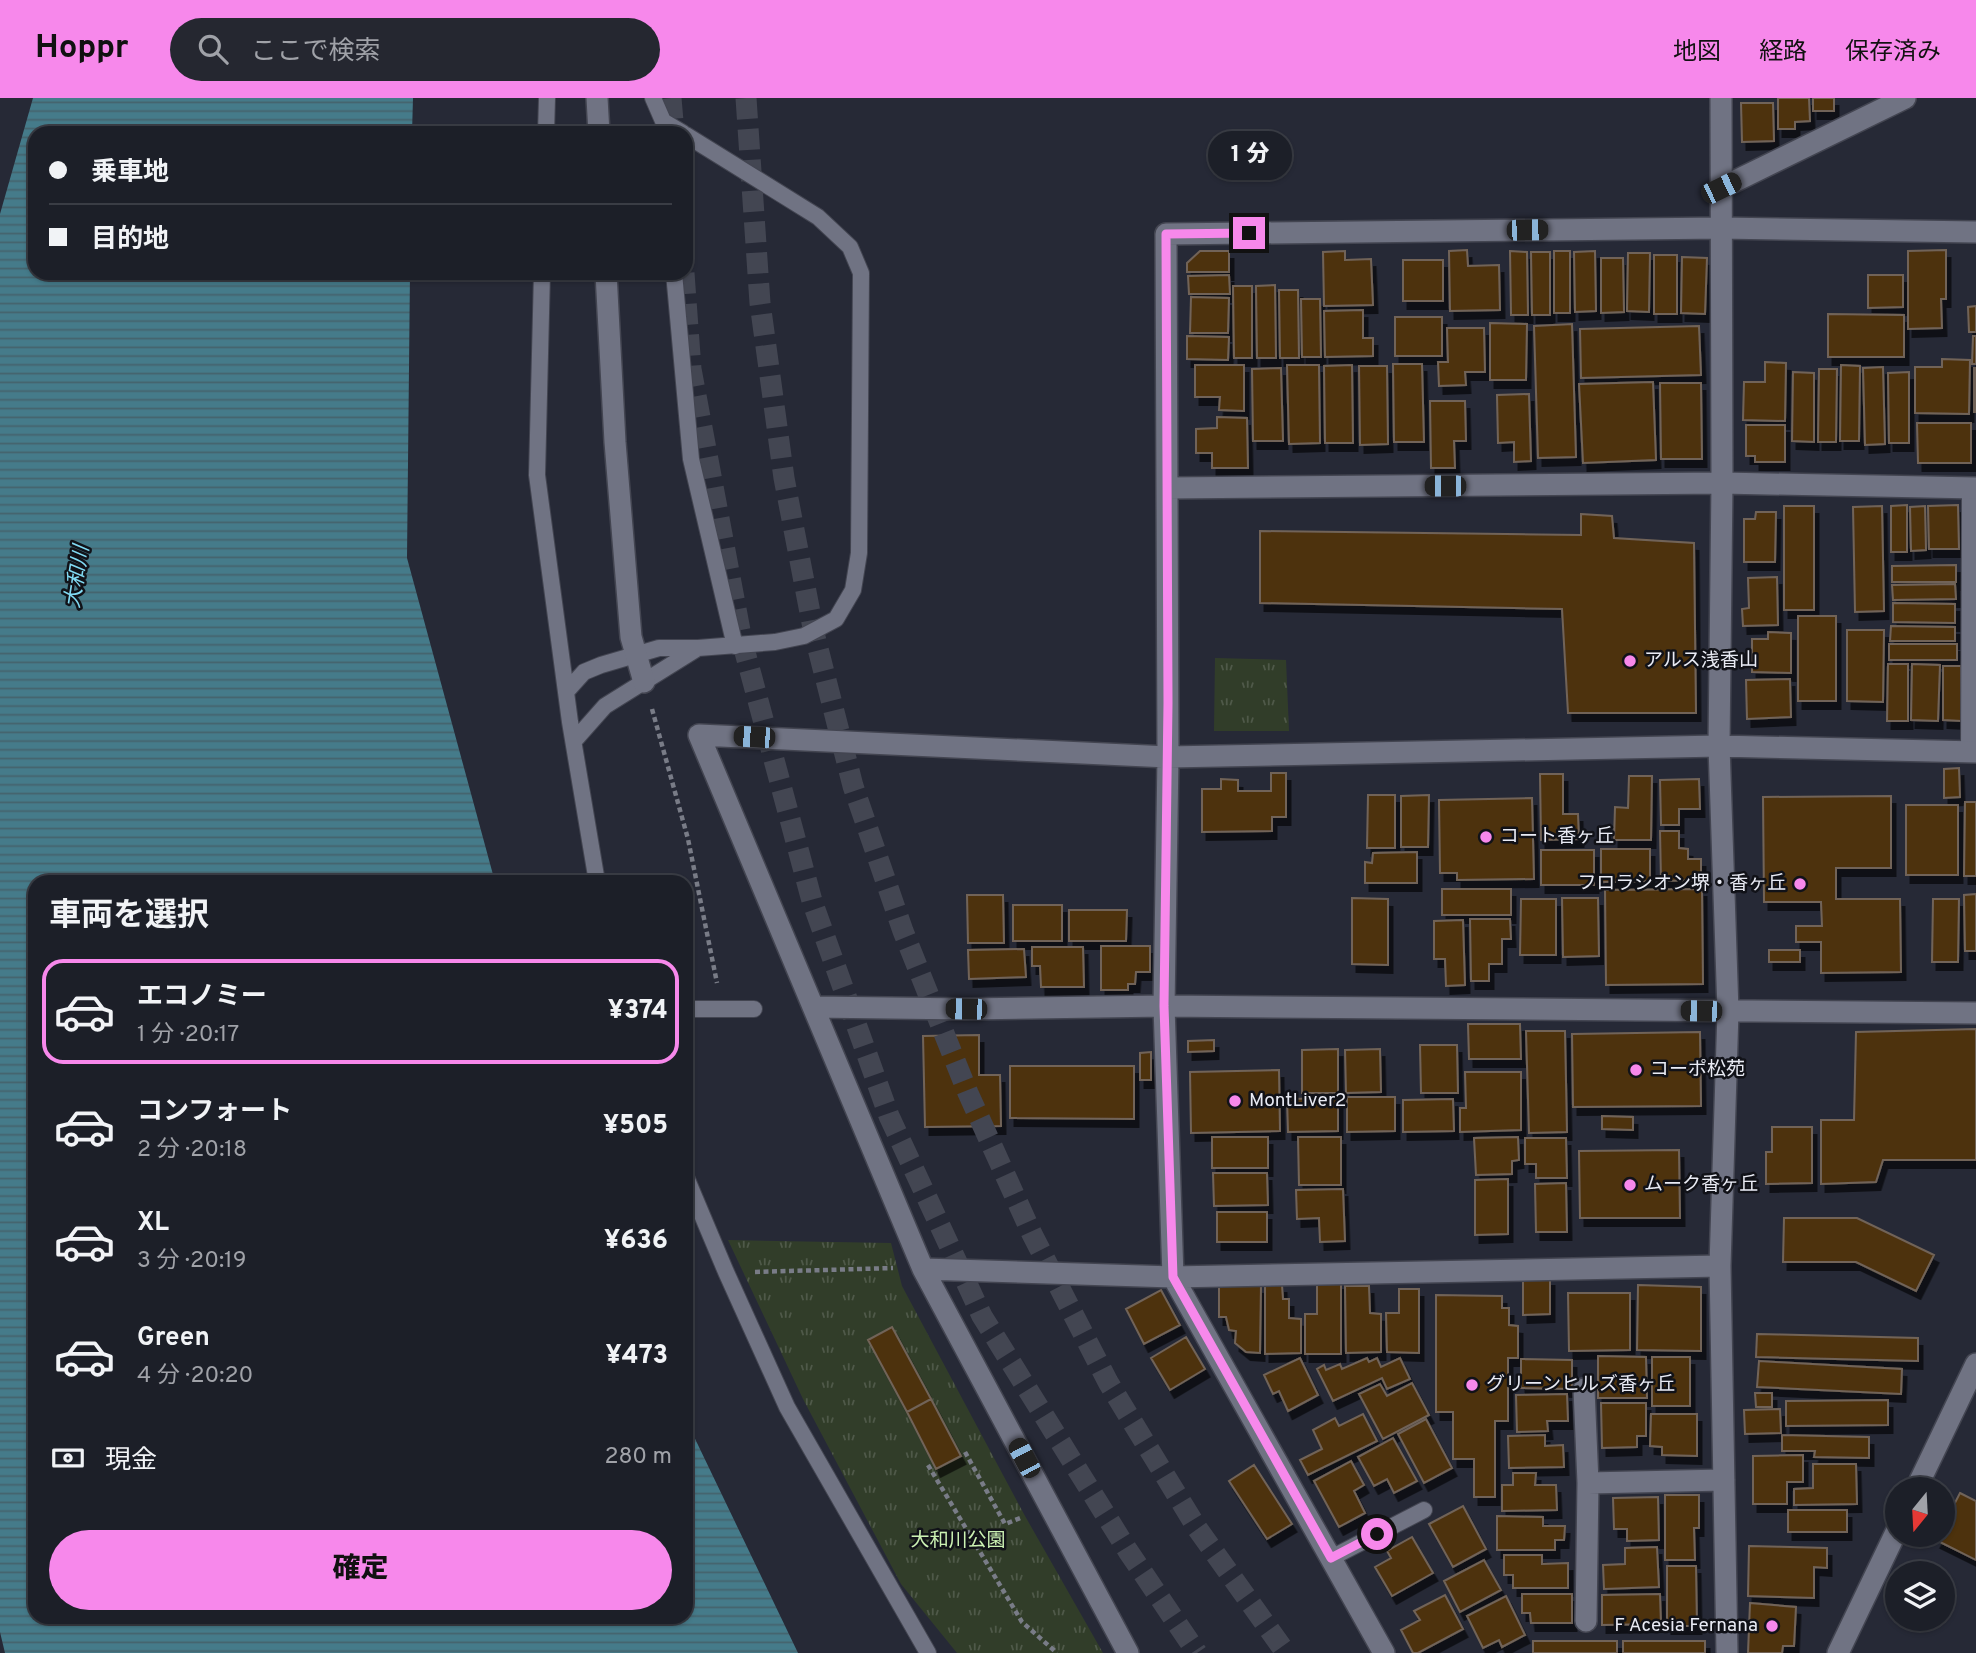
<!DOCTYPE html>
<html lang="ja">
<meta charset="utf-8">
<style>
body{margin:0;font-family:Overpass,"Noto Sans JP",sans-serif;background:#252730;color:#f1f3f6;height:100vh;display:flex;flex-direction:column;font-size:26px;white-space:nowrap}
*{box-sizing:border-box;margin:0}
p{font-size:23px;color:#a0a2a8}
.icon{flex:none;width:38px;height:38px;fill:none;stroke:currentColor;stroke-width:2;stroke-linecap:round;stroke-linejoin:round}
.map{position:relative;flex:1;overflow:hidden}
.drawer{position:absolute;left:28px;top:777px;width:665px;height:749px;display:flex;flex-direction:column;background:#1c1f28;border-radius:21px;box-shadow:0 2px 5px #0004,0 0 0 2px #3a3d45}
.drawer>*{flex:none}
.hud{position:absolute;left:28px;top:28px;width:665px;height:154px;border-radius:21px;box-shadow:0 2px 5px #0004,0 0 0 2px #3a3d45;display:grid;align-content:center;height:154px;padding:0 21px;background:#1c1f28}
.needle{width:46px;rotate:198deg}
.controls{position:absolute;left:1885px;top:1379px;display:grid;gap:14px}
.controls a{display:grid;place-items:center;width:70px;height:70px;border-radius:50%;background:#1c1f28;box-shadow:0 2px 5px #0004,0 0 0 2px #3a3d45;font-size:35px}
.end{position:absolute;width:32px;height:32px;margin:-16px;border:9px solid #f788eb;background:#111;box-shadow:0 0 0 4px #111}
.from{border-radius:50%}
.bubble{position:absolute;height:49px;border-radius:24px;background:#1c1f28;box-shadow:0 2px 5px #0004,0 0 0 2px #3a3d45;font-size:23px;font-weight:800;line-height:49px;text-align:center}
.car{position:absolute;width:21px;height:42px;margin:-21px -10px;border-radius:9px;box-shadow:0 0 5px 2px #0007;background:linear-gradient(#222 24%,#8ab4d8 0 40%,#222 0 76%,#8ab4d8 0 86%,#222 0)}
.hud b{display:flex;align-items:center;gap:24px;height:66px;font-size:26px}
.hud b+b{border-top:2px solid #3a3d45}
.hud i{width:18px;height:18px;background:#f1f3f6}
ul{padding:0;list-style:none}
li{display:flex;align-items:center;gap:21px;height:105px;margin:0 14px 10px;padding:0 7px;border:4px solid transparent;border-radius:21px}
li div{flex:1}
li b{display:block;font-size:26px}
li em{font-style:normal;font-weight:800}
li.active{border-color:#f788eb}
li>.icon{width:63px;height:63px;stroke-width:1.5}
h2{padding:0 21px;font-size:32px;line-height:84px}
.pay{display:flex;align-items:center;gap:18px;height:77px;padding:0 21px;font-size:26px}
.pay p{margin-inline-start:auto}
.cta{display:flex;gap:14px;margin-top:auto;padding:14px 21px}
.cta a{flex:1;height:80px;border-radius:42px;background:#f788eb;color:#111;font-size:28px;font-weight:800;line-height:80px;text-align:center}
header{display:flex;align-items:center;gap:42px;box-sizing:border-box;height:98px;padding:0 35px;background:#f788eb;color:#111}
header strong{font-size:33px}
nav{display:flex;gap:38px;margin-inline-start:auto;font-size:24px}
.search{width:490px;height:63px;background:#252730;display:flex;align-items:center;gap:18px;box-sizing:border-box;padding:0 24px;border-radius:38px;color:#a0a2a8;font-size:26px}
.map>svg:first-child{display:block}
.grass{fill:url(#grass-tufts)}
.water{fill:url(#water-rules)}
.building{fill:#4e3211;stroke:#716458;stroke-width:2;filter:url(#shadow)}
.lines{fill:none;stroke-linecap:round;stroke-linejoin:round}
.motorway-tunnel{stroke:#434652;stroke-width:21;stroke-dasharray:21 10;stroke-linecap:butt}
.service-casing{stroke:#434551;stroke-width:18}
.pedestrian-casing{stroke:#434551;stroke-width:24}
.minor-casing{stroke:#434551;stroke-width:24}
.tertiary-casing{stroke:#434551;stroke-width:24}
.path{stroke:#797c87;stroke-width:4.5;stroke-dasharray:5 3.5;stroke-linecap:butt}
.service{stroke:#707383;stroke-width:16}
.pedestrian{stroke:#707383;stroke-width:21}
.minor{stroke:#707383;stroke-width:21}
.tertiary{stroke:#707383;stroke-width:21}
.route{stroke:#f788eb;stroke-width:9}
.poi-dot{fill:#f788eb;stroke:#111218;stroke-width:2.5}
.labels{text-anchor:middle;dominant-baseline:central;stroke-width:5;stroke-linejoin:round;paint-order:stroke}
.poi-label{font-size:19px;fill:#e9ebf4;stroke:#111218;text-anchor:start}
.park-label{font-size:19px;fill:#ccf2b3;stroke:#111218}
.water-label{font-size:21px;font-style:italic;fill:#82dbf4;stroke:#111218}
</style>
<header>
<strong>Hoppr</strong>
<div class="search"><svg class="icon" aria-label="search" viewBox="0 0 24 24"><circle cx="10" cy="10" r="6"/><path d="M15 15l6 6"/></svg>ここで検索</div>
<nav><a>地図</a><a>経路</a><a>保存済み</a></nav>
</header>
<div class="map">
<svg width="1976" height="1555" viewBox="0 0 1976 1555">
<defs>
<pattern id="grass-tufts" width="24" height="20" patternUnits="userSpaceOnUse" patternTransform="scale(1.75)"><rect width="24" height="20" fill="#313d29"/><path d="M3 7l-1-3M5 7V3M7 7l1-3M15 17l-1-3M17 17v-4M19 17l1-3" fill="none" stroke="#4f5949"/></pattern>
<pattern id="water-rules" width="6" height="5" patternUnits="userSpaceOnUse" patternTransform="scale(1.75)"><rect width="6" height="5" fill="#457b8a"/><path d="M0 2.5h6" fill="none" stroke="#45636d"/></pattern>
<filter id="shadow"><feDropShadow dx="4.5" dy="8" stdDeviation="0" flood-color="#0009"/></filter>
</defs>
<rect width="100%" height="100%" fill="#262936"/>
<path class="grass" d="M1215,560L1286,562L1289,633H1214Z
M728,1142L891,1145L902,1188L1025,1418L1103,1555H957L901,1486L803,1301Z"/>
<path class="water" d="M33,0H413L412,35H35V175H410L407,460L495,784H35V1519H686V1322L798,1555H5L0,1534V116Z"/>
<path class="building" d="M1778,0H1809L1810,23L1795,24V31H1778Z
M1813,0H1834V13H1813Z
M1741,5H1773L1774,43L1742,44Z
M1467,152L1468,168L1499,167L1500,212L1450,213L1449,153Z
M1946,152V201H1941L1942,230L1908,231V153Z
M1200,153H1229V174H1187V165Z
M1345,153V162L1371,161L1373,207L1324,208L1323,154Z
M1510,153L1527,154L1528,217H1511Z
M1554,153H1570V215H1554Z
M1595,153L1596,213L1575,214L1574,154Z
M1531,154H1550V217H1532Z
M1628,155H1650L1649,214L1627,213Z
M1654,157H1677V216H1654Z
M1682,159L1707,160L1705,216L1681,215Z
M1601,160H1623L1624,214L1601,215Z
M1403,162H1443V203H1403Z
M1229,177L1230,196H1189L1188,178Z
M1868,177H1903V209L1868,210Z
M1275,187L1276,260H1257L1256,188Z
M1233,188H1252V260H1234Z
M1279,192H1298L1299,260H1280Z
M1191,199L1229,200L1228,235H1190Z
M1301,201H1320L1321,259H1302Z
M1976,208V234H1969L1968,209Z
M1363,212V240H1373V258L1325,259L1324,213Z
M1828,216L1904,217V259H1828Z
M1395,219H1442V258H1395Z
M1490,225L1527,226L1526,282H1490Z
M1572,226L1576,359L1538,360L1534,228Z
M1699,228L1701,277L1581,280L1580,231Z
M1447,230H1484L1485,274H1465L1466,287L1439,288L1438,264H1448Z
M1187,238L1229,239L1228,262L1187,261Z
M1973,238H1976V266H1972Z
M1942,261L1970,262L1969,316L1915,315V269H1942Z
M1765,264L1786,265L1785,323L1743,322L1744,284H1765Z
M1393,266H1422L1424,344H1394Z
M1195,267H1244V313L1219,312L1220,299H1195Z
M1287,267H1319L1320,345L1289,346Z
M1352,267L1353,345H1325L1324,268Z
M1841,267L1860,268L1859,343H1840Z
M1359,268H1387L1388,346L1360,347Z
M1883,269L1885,346L1865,347L1863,270Z
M1281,270L1283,343H1253L1252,271Z
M1974,270H1976V314H1974Z
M1819,271H1837L1836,344H1818Z
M1793,274L1814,275V344L1792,343Z
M1909,274V345H1889L1888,275Z
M1653,284L1656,362L1583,365L1579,286Z
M1660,285H1701L1702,361H1661Z
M1529,296L1531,363L1514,364V344L1498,345L1497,297Z
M1430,303H1465L1466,343H1454L1455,370H1431Z
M1217,319L1247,320L1248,370H1212V355H1196V331L1217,330Z
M1917,325H1971V365H1918Z
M1746,327H1785V364H1755V358H1746Z
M1907,407V454H1891V408Z
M1958,407L1959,451H1929L1928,408Z
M1784,408H1814V512H1784Z
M1882,408L1884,513L1855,514L1853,409Z
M1925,408L1926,452L1911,453L1910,409Z
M1756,414H1776L1775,464H1744V421H1755Z
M1581,416L1612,418L1614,440L1694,445L1696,615H1568L1562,511L1260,505V433L1581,437Z
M1956,467V484H1892V468Z
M1777,479L1778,527L1743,528L1742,511L1749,510L1748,480Z
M1955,486L1956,501L1893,502L1892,487Z
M1893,505L1955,506V525L1893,524Z
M1798,518H1836V603H1798Z
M1891,528L1955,529V543H1890Z
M1847,532H1884L1883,604L1847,603Z
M1768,534L1791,535V575L1752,574V541H1768Z
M1889,546H1957V562H1889Z
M1888,566H1908V623H1887Z
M1912,566L1940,567L1938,623L1911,622Z
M1943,568H1961V623L1943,622Z
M1790,581L1791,619L1747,621L1746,582Z
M1959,670L1960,699L1944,700V671Z
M1271,675H1286V719H1272V733L1202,734V691H1221V681L1238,682V693H1271Z
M1540,676H1563V716H1578L1579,741L1541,742Z
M1629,678H1652L1651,742H1614L1615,709L1628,710Z
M1699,681L1700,711H1679V727H1661L1660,682Z
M1368,697H1395V750H1367Z
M1429,697L1428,749H1401V698Z
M1891,698V770H1836V801H1900L1901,874L1821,875V844H1796V828H1822L1821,804H1764L1763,699Z
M1532,700L1534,781L1457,782V775H1440L1439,702Z
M1965,704H1976V778H1964Z
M1906,707H1958V777H1906Z
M1660,733H1679V750L1688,751V761H1701V782L1661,783Z
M1601,751H1650V783L1601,784Z
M1541,752H1594V787H1541Z
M1417,754V785H1365V764L1372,765L1373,755Z
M1442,791H1511V817H1442Z
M1702,791L1703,886L1606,887L1605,792Z
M1976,796V853H1965L1964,797Z
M967,797H1003L1004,845H968Z
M1352,800L1388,801V867L1352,866Z
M1562,800H1598L1599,858L1563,859Z
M1521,801H1556V857H1520Z
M1933,801H1959L1958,864H1932Z
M1013,807H1062V843H1013Z
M1069,812H1127L1126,843H1069Z
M1470,821H1510L1511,841H1502V866H1489V883H1471Z
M1463,822L1465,887L1446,888L1445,861H1434V823Z
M1101,848H1150V874H1136L1135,886H1128V892H1101Z
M1032,849H1083L1084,889H1041L1040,868H1032Z
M1024,851L1026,879L969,881L968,852Z
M1769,852H1800V864H1769Z
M1468,926H1520L1521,961H1469Z
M1976,931V1062H1883L1876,1084L1821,1086V1022H1854L1856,934Z
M1526,933H1565L1567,1034L1529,1035Z
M1700,934L1701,1008L1573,1009L1572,936Z
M979,937V977H1000L1001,1028L925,1029L923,938Z
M1214,942V953L1188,954V943Z
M1420,947H1457L1458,995H1421Z
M1338,951V995H1302V952Z
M1380,951L1381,994L1346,995L1345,952Z
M1151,954V982H1140V955Z
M1010,968H1134V1021L1010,1020Z
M1279,972L1280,1033L1191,1035L1190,974Z
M1465,974H1521V1032L1460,1034V1010H1466Z
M1347,999H1395V1033L1347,1034Z
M1338,1000V1033L1288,1034L1287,1001Z
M1453,1001L1454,1033L1403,1034V1002Z
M1602,1018L1633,1019V1032L1602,1031Z
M1772,1029H1812V1085L1766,1086V1054H1772Z
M1212,1039H1268V1070H1212Z
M1298,1039H1341V1087H1299Z
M1518,1039L1519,1062L1512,1063V1076L1476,1077L1474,1040Z
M1525,1040H1566L1567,1080H1536V1066H1525Z
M1679,1052L1680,1120H1580L1579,1053Z
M1213,1075H1267L1268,1107L1214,1108Z
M1508,1081V1136L1475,1137V1082Z
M1566,1085L1567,1134H1536L1535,1086Z
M1343,1091L1345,1143L1320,1144L1319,1120L1297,1121L1296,1092Z
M1217,1114H1267V1144H1217Z
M1784,1120H1857L1934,1157L1916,1193L1856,1164H1783Z
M1523,1180H1550V1216L1523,1217Z
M1317,1184H1341V1256H1305V1216H1317Z
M1219,1187L1261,1188L1260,1255L1246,1254L1235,1245L1236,1233L1229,1232L1226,1219H1219Z
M1265,1187H1282L1283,1201H1289V1220L1301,1221V1255L1265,1256Z
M1638,1187L1701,1189V1253L1637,1252Z
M1345,1188H1369L1370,1215L1381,1216V1254L1346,1255Z
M1399,1191H1419V1255L1387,1254L1386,1215H1399Z
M1161,1192L1180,1227L1144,1246L1126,1211Z
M1568,1195H1630V1252L1569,1253Z
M1436,1197L1502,1198V1210H1509V1227L1518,1228V1260H1508V1323H1495V1399H1474V1361H1453V1314H1436Z
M892,1229L931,1301L907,1314L868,1242Z
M1757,1236L1918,1240V1263L1756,1259Z
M1186,1239L1205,1271L1170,1292L1151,1260Z
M1598,1258L1646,1259L1647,1300H1598Z
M1652,1259H1690V1308H1652Z
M1300,1260L1318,1297L1288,1313L1279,1293L1273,1296L1264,1277Z
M1367,1260L1369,1264L1377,1260L1381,1269L1400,1260L1410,1281L1387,1291L1382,1280L1333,1303L1317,1271L1324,1267L1326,1272L1340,1266L1342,1271Z
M1521,1261L1572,1262V1291L1521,1290Z
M1759,1263L1902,1271L1901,1296L1757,1289Z
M1412,1285L1429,1317L1383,1341L1359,1296L1380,1286L1387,1298Z
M1755,1295H1772V1309H1756Z
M1567,1296L1568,1323H1547L1548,1333L1517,1334L1516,1297Z
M931,1301L961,1358L936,1371L907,1314Z
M1888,1302V1327L1786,1328V1303Z
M1601,1305H1646V1338H1637V1349L1602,1350Z
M1780,1311L1781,1335L1745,1336L1744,1312Z
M1363,1316L1377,1343L1308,1377L1300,1362L1322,1351L1313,1332L1335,1320L1339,1328Z
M1651,1316H1697V1358L1662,1357V1349L1650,1348Z
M1426,1321L1452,1370L1424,1385L1398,1336Z
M1545,1337V1348L1563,1347L1564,1369L1509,1370L1508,1338Z
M1782,1337L1869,1339V1360L1814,1359L1815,1353H1782Z
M1393,1340L1417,1383L1394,1395L1387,1381L1374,1388L1358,1359Z
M1803,1357V1384H1787V1406H1753V1358Z
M1351,1363L1364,1387L1354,1393L1365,1415L1339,1429L1314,1383Z
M1813,1366H1856L1857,1406L1794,1407V1391L1813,1390Z
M1254,1367L1292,1426L1267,1441L1229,1383Z
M1513,1375H1536L1535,1387H1556L1557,1412L1502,1413V1387H1513Z
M1960,1395L1976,1403V1462L1936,1442L1939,1437H1942V1430Z
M1665,1397H1699V1430H1694L1695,1462H1665Z
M1658,1399L1659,1442L1627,1443V1431H1614L1613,1400Z
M1463,1408L1486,1451L1453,1469L1429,1426Z
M1788,1412H1847V1434H1788Z
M1497,1418L1543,1419V1428H1565L1564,1442H1555V1452H1497Z
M1412,1439L1433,1475L1392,1498L1375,1469L1391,1460L1387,1453Z
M1749,1448L1827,1450V1470L1814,1469V1500L1748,1498Z
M1657,1449L1659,1489L1604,1491L1603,1467L1625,1466V1450Z
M1504,1457H1542V1466L1568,1465V1490H1513V1477H1504Z
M1484,1462L1501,1492L1460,1514L1444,1483Z
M1667,1468H1696L1697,1528H1667Z
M1522,1496H1572V1525H1531L1530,1515H1522Z
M1660,1496L1661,1526L1602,1527V1497Z
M1445,1497L1463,1531L1418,1555H1413L1401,1532L1420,1522L1414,1513Z
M1506,1498L1525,1537L1502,1549L1499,1542L1483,1550L1467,1518Z
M1750,1505L1796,1509L1794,1548H1783L1782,1555H1748Z
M1533,1543H1617V1555H1533Z
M1623,1543H1705V1555H1623Z"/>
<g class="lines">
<path class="motorway-tunnel" d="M671,0L674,35
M746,0L760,205L784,380L814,535L853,688L903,833L968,995L1032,1136L1108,1284L1197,1430L1286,1555
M684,175L691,271L742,543L812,803L889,1018L982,1218L1128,1453L1197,1555"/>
<g class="service-casing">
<path id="service" d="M653,0L663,23L683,35
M546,35L547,0
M542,175L537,377L570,624L597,784
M674,175L691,361L735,548
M566,594L584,574L601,567L659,550H698
M574,643L605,608L698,550L775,544L804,538L836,521L853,492L859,455L861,175L850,149L818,119L686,37
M1969,653L1970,390
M686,911H754
M686,1079L726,1174L787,1309L928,1555
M1331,1460L1424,1412"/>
</g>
<g class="pedestrian-casing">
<path id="pedestrian" d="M597,0L599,35
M606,175L615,344L631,539L644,584"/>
</g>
<g class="minor-casing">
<path id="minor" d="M1721,0L1722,385L1719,648L1728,913L1720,1168L1727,1555
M1721,90L1905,0
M1168,390L1722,385L1976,390
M814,909L966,911L1164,908L1976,915
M923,1171L1173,1179L1720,1168
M1584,1291L1588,1385L1586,1523
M1588,1385L1724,1382
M1128,1555L923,1171L699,637L1168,659L1719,648L1976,654
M1384,1555L1173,1179L1164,908L1168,659L1166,136L1721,130L1976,134"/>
</g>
<g class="tertiary-casing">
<path id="tertiary" d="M1916,1391L1976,1266
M1838,1555L1897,1432"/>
</g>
<path class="path" d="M652,611L688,741L717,885
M755,1174L893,1170
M965,1354L1005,1426L1023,1419
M928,1367L1022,1524L1057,1555"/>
<use href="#service" class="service"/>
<use href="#pedestrian" class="pedestrian"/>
<use href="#minor" class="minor"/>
<use href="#tertiary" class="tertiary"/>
</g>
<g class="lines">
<path class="route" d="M1249,135L1166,136L1168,605L1164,908L1173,1179L1331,1460L1377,1436"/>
</g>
<g class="poi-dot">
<circle cx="1630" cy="563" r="7"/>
<circle cx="1486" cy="739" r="7"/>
<circle cx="1800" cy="786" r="7"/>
<circle cx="1636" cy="972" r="7"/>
<circle cx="1235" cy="1003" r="7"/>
<circle cx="1630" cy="1087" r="7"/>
<circle cx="1472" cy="1287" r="7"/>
<circle cx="1772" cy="1528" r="7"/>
</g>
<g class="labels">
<g class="poi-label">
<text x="1644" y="563">アルス浅香山</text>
<text x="1500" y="739">コート香ヶ丘</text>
<text x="1786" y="786" text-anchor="end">フロラシオン堺・香ヶ丘</text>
<text x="1650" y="972">コーポ松苑</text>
<text x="1249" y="1003">MontLiver2</text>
<text x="1644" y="1087">ムーク香ヶ丘</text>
<text x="1486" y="1287">グリーンヒルズ香ヶ丘</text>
<text x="1758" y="1528" text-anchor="end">F Acesia Fernana</text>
</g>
<g class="park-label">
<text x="958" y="1443">大和川公園</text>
</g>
<g class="water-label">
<text transform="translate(78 479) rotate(-81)">大和川</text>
</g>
</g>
</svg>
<div class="controls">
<a><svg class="needle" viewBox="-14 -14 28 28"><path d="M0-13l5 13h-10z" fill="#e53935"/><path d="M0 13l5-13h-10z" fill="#a0a2a8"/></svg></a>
<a><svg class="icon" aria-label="layers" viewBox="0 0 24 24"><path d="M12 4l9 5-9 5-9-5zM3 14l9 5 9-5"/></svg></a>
</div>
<i class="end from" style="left:1377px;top:1436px"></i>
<i class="end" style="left:1249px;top:135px"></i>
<div class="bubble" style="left:1208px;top:33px;width:84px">1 分</div>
<i class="car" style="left:1721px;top:90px;rotate:64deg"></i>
<i class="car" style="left:1527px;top:132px;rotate:89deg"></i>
<i class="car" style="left:1445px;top:388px;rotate:270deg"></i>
<i class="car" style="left:754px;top:639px;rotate:273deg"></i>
<i class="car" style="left:966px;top:911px;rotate:271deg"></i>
<i class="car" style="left:1701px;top:913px;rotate:271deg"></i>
<i class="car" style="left:1024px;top:1360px;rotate:332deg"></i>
<div class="hud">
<b><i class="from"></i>乗車地</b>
<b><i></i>目的地</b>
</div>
<section class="drawer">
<h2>車両を選択</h2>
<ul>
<li class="active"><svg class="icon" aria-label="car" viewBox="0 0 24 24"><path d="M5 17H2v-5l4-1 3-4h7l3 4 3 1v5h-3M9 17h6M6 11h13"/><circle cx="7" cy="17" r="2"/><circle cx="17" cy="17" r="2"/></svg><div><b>エコノミー</b><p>1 分 · 20:17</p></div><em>¥374</em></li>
<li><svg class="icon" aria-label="car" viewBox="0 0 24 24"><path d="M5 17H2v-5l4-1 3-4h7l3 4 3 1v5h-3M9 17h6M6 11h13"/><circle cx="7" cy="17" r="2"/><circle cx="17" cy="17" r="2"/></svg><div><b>コンフォート</b><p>2 分 · 20:18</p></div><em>¥505</em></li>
<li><svg class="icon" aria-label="car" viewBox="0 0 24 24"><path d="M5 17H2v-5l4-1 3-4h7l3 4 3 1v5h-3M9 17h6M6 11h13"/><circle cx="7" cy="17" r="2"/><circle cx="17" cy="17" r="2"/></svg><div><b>XL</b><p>3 分 · 20:19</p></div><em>¥636</em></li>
<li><svg class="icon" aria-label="car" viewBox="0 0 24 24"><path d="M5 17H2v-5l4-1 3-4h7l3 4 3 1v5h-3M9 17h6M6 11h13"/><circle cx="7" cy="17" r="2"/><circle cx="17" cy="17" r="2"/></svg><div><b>Green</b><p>4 分 · 20:20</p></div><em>¥473</em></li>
</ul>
<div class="pay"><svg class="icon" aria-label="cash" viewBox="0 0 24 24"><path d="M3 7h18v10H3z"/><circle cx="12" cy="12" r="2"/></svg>現金<p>280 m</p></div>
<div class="cta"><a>確定</a></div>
</section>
</div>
